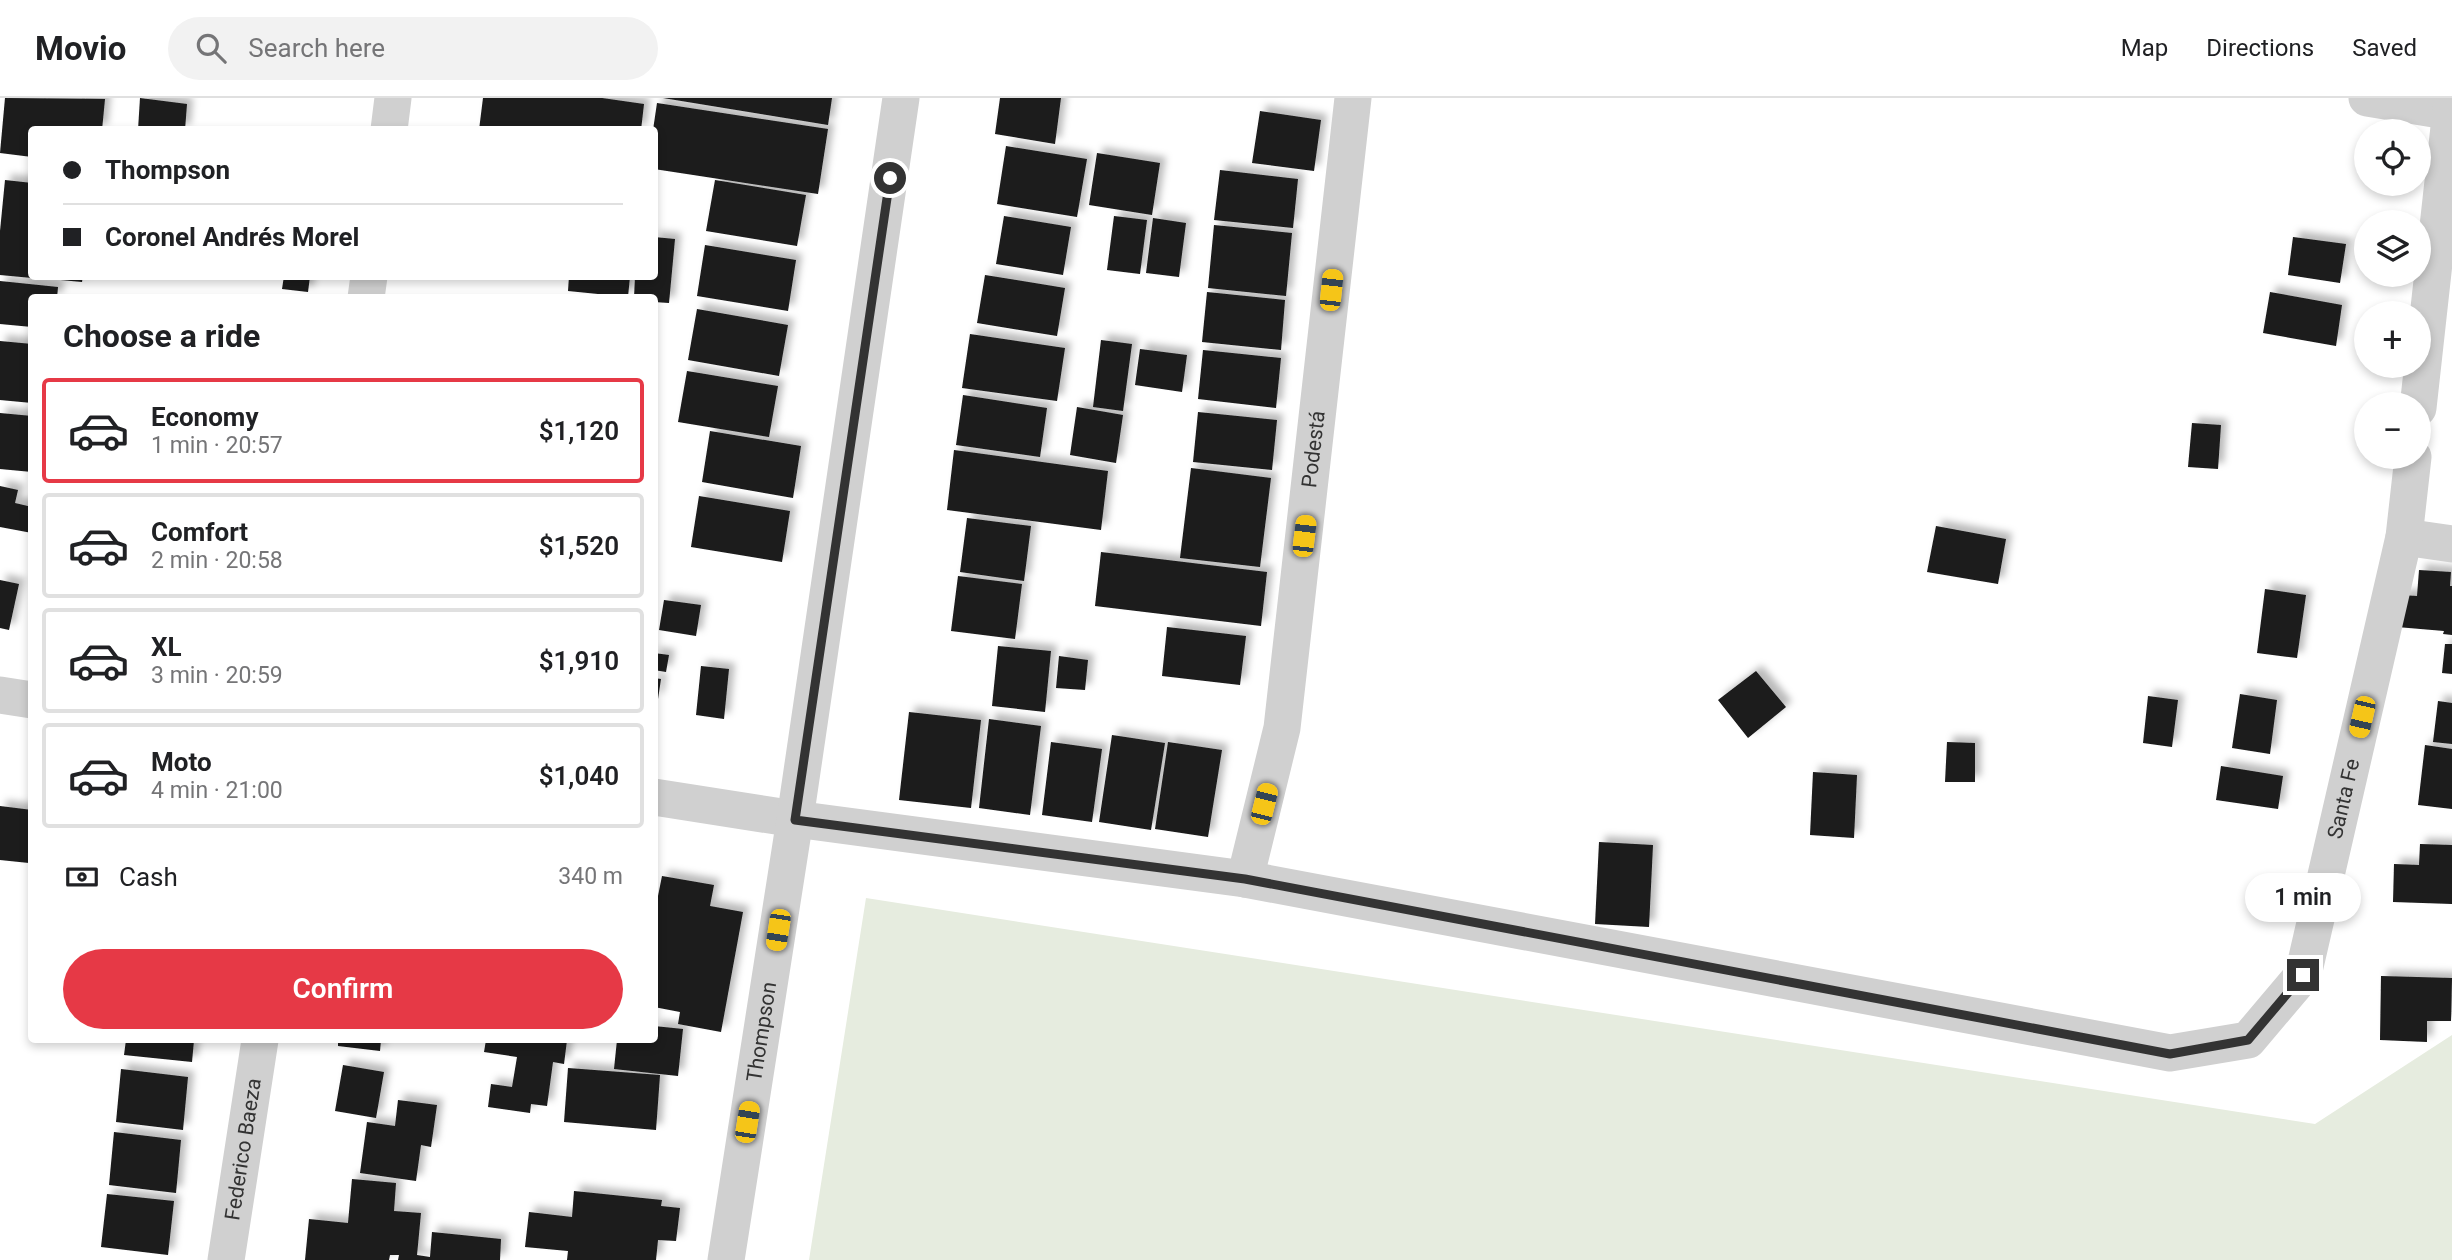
<!DOCTYPE html>
<meta charset="utf-8">
<style>
body{margin:0;font-family:Roboto,sans-serif;background:#f2f2f2;color:#202124;height:100vh;display:flex;flex-direction:column;font-size:26px;white-space:nowrap}
*{box-sizing:border-box;margin:0}
p{font-size:23px;color:#757577}
.icon{flex:none;width:38px;height:38px;fill:none;stroke:currentColor;stroke-width:2;stroke-linecap:round;stroke-linejoin:round}
.map{position:relative;flex:1;overflow:hidden}
.side{position:absolute;left:28px;top:196px;width:630px;height:749px;display:flex;flex-direction:column;background:#fff;border-radius:7px;box-shadow:0 4px 10px #0003}
.side>*{flex:none}
.banner{position:absolute;left:28px;top:28px;width:630px;height:154px;border-radius:7px;box-shadow:0 4px 10px #0003;display:grid;align-content:center;height:154px;padding:0 35px;background:#fff}
.buttons{position:absolute;left:2354px;top:21px;display:grid;gap:14px}
.buttons a{display:grid;place-items:center;width:77px;height:77px;border-radius:50%;background:#fff;box-shadow:0 4px 10px #0003;font-size:35px}
.end{position:absolute;width:32px;height:32px;margin:-16px;border:9px solid #333;background:#fff;box-shadow:0 0 0 4px #fff}
.from{border-radius:50%}
.bubble{position:absolute;height:49px;border-radius:24px;background:#fff;box-shadow:0 4px 10px #0003;font-size:23px;font-weight:600;line-height:49px;text-align:center}
.car{position:absolute;width:21px;height:42px;margin:-21px -10px;border-radius:9px;box-shadow:0 0 5px 2px #0007;background:linear-gradient(#f5c518 24%,#345 0 40%,#f5c518 0 76%,#345 0 86%,#f5c518 0)}
.banner b{display:flex;align-items:center;gap:24px;height:66px;font-size:26px}
.banner b+b{border-top:2px solid #e0e0e0}
.banner i{width:18px;height:18px;background:#202124}
ul{padding:0;list-style:none}
li{display:flex;align-items:center;gap:21px;height:105px;margin:0 14px 10px;padding:0 21px;border:4px solid #e0e0e0;border-radius:7px}
li div{flex:1}
li b{display:block;font-size:26px}
li em{font-style:normal;font-weight:600}
li.active{border-color:#e63946}
li>.icon{width:63px;height:63px;stroke-width:1.5}
h2{padding:0 35px;font-size:32px;line-height:84px}
.pay{display:flex;align-items:center;gap:18px;height:77px;padding:0 35px;font-size:26px}
.pay p{margin-inline-start:auto}
.cta{display:flex;gap:14px;margin-top:auto;padding:14px 35px}
.cta a{flex:1;height:80px;border-radius:42px;background:#e63946;color:#fff;font-size:28px;font-weight:600;line-height:80px;text-align:center}
header{display:flex;align-items:center;gap:42px;box-sizing:border-box;height:98px;padding:0 35px;background:#fff;border-bottom:2px solid #e0e0e0}
header strong{font-size:33px}
nav{display:flex;gap:38px;margin-inline-start:auto;font-size:24px}
.search{width:490px;height:63px;background:#f2f2f2;display:flex;align-items:center;gap:18px;box-sizing:border-box;padding:0 24px;border-radius:38px;color:#757577;font-size:26px}
.map>svg:first-child{display:block}
.green{fill:#e6ecdf}
.building{fill:#1a1a1a;filter:url(#shadow)}
.lines{fill:none;stroke-linecap:round;stroke-linejoin:round}
.street{stroke:#d0d0d0;stroke-width:37}
.route{stroke:#333;stroke-width:9}
.labels{text-anchor:middle;dominant-baseline:central;stroke-width:7;stroke-linejoin:round;paint-order:stroke}
.street-label{font-size:21px;fill:#333;stroke:#fff}
</style>
<header>
<strong>Movio</strong>
<div class="search"><svg class="icon" aria-label="search" viewBox="0 0 24 24"><circle cx="10" cy="10" r="6"/><path d="M15 15l6 6"/></svg>Search here</div>
<nav><a>Map</a><a>Directions</a><a>Saved</a></nav>
</header>
<div class="map">
<svg width="2452" height="1162" viewBox="0 0 2452 1162">
<defs>
<filter id="shadow"><feDropShadow dx="6" dy="-6" stdDeviation="3.5" flood-color="#0004"/></filter>
</defs>
<rect width="100%" height="100%" fill="#fff"/>
<path class="green" d="M866,800L2315,1026L2452,937V1162H809Z"/>
<path class="building" d="M5,0L105,1L102,32H32V59L0,55Z
M140,0L187,6L185,32H138Z
M483,0H602L644,6L641,32H479Z
M663,0H832L828,27Z
M1000,0H1061L1055,46L995,36Z
M657,5L828,31L818,96L654,71L653,32Z
M1260,13L1321,22L1314,73L1252,65Z
M1006,48L1087,61L1077,119L997,106Z
M1097,55L1160,65L1152,117L1089,107Z
M1220,72L1298,81L1293,130L1214,122Z
M5,82L32,85V180L0,177V133Z
M715,82L806,97L797,148L706,133Z
M1004,118L1071,129L1063,177L996,166Z
M1114,118L1147,122L1140,176L1107,172Z
M1153,120L1186,125L1179,179L1146,175Z
M1214,127L1292,135L1286,198L1208,190Z
M654,139L675,141L669,205L654,204V200H634L635,178H654Z
M2293,139L2346,146L2340,185L2288,177Z
M705,147L796,162L788,213L697,198Z
M985,177L1065,190L1057,238L977,225Z
M39,178H83L82,184L39,180Z
M284,178H310L308,194L282,191Z
M569,178H630L628,199L568,193Z
M0,183L58,189L57,200H32V229L0,226Z
M1207,194L1285,202L1281,252L1202,244Z
M2270,194L2342,207L2336,248L2263,235Z
M697,211L788,227L779,278L688,262Z
M970,236L1065,250L1057,303L962,290Z
M1101,242L1132,246L1123,313L1093,309Z
M0,243L32,246V305L0,302Z
M1140,251L1187,257L1182,294L1135,287Z
M1203,252L1281,260L1276,310L1198,301Z
M687,273L778,288L769,339L678,324Z
M963,297L1047,310L1040,359L956,347Z
M1077,309L1123,317L1116,365L1070,357Z
M1198,314L1277,322L1272,372L1193,364Z
M0,315L32,318V374L0,371Z
M2192,325L2221,327L2218,371L2188,369Z
M710,333L801,348L793,400L702,384Z
M954,352L1108,373L1101,432L947,412Z
M1191,370L1271,380L1260,469L1180,460Z
M0,388L18,392L15,405L32,409V435L0,429Z
M699,398L790,413L782,464L691,449Z
M967,420L1031,428L1024,483L960,474Z
M1936,428L2006,441L1998,486L1927,474Z
M1101,454L1267,474L1261,528L1095,508Z
M2419,472L2451,474L2450,488H2452V537L2443,536L2444,533L2397,529L2401,497L2417,498Z
M958,478L1022,486L1015,541L951,533Z
M0,482L19,486L9,532L0,530Z
M2265,491L2306,497L2297,560L2257,555Z
M664,502L701,507L696,538L659,532Z
M1167,529L1246,538L1240,587L1162,578Z
M2445,546H2452V576L2442,575Z
M998,548L1051,553L1045,614L992,608Z
M654,555L669,557L666,574L654,572Z
M1059,558L1088,562L1085,592L1056,590Z
M701,568L729,571L724,621L696,617Z
M1756,573L1786,609L1748,640L1718,602Z
M654,580L661,581L658,601L654,600Z
M2240,596L2277,602L2270,656L2232,650Z
M2148,598L2178,602L2172,649L2143,645Z
M2438,603L2452,605V646L2433,644Z
M909,614L981,622L971,710L899,702Z
M989,621L1041,628L1030,717L979,710Z
M1112,637L1165,645L1151,732L1099,724Z
M1051,644L1102,651L1092,724L1042,717Z
M1168,644L1222,652L1208,739L1155,731Z
M1947,644L1975,645V684H1945Z
M2425,647L2452,651V711L2418,707Z
M2221,668L2283,678L2278,711L2216,702Z
M1813,674L1857,677L1854,740L1810,737Z
M0,708L32,712L29,765L0,762Z
M1599,744L1653,747L1649,829L1595,826Z
M2420,746L2452,747V806L2393,804L2394,766L2419,767Z
M662,778L714,787L710,808L743,814L721,934L678,926L680,914L654,909V797L658,798Z
M2381,878L2452,880L2451,923H2427V944L2380,942Z
M654,928L683,931L678,978L614,971L617,942H654Z
M126,942H194L192,964L124,957Z
M338,942H381L380,953L338,948Z
M486,942H567L564,966L553,964L547,1008L531,1006L530,1015L488,1009L491,986L512,989L517,959L484,954Z
M343,967L384,974L376,1020L335,1013Z
M568,970L660,977L656,1032L564,1024Z
M121,971L188,979L183,1032L116,1024Z
M398,1002L437,1007L431,1049L421,1047L416,1083L360,1075L367,1024L395,1028Z
M114,1034L181,1042L176,1095L109,1087Z
M352,1081L396,1085L394,1113L421,1115L417,1157L430,1159L432,1134L501,1141L500,1162H398L399,1157H390L389,1162H305L309,1121L348,1125Z
M574,1093L662,1102L661,1108L680,1110L676,1143L658,1142L656,1162H567L568,1153L525,1149L529,1114L572,1119Z
M107,1096L174,1103L168,1157L101,1149Z"/>
<g class="lines">
<g class="street">
<path d="M2367,0L2452,14"/>
<path d="M389,32L393,0"/>
<path d="M366,200L369,178"/>
<path d="M2418,310L2452,2"/>
<path d="M2404,439L2452,446"/>
<path d="M0,597L32,602"/>
<path id="s1" d="M654,699L795,721L1245,781L2170,955L2248,942L2303,877L2404,439L2413,359"/>
<path id="s2" d="M1245,781L1282,630L1353,0"/>
<path id="s3" d="M226,1162L260,942"/>
<path id="s4" d="M726,1162L795,721L901,0"/>
</g>
</g>
<g class="lines">
<path class="route" d="M890,80L795,722L1245,781L2170,956L2248,942L2303,877"/>
</g>
<g class="labels">
<g class="street-label">
<text stroke="none"><textPath href="#s2" startOffset="436">Podestá</textPath></text>
<text stroke="none"><textPath href="#s1" startOffset="1883">Santa Fe</textPath></text>
<text stroke="none"><textPath href="#s4" startOffset="231">Thompson</textPath></text>
<text stroke="none"><textPath href="#s3" startOffset="112">Federico Baeza</textPath></text>
</g>
</g>
</svg>
<div class="buttons">
<a><svg class="icon" aria-label="locate" viewBox="0 0 24 24"><circle cx="12" cy="12" r="6"/><path d="M12 2v4M12 18v4M2 12h4M18 12h4"/></svg></a>
<a><svg class="icon" aria-label="layers" viewBox="0 0 24 24"><path d="M12 4l9 5-9 5-9-5zM3 14l9 5 9-5"/></svg></a>
<a>+</a>
<a>−</a>
</div>
<i class="end from" style="left:890px;top:80px"></i>
<i class="end" style="left:2303px;top:877px"></i>
<div class="bubble" style="left:2245px;top:775px;width:116px">1 min</div>
<i class="car" style="left:1331px;top:192px;rotate:6deg"></i>
<i class="car" style="left:1304px;top:438px;rotate:7deg"></i>
<i class="car" style="left:2362px;top:619px;rotate:193deg"></i>
<i class="car" style="left:1264px;top:706px;rotate:14deg"></i>
<i class="car" style="left:778px;top:832px;rotate:189deg"></i>
<i class="car" style="left:747px;top:1024px;rotate:9deg"></i>
<div class="banner">
<b><i class="from"></i>Thompson</b>
<b><i></i>Coronel Andrés Morel</b>
</div>
<section class="side">
<h2>Choose a ride</h2>
<ul>
<li class="active"><svg class="icon" aria-label="car" viewBox="0 0 24 24"><path d="M5 17H2v-5l4-1 3-4h7l3 4 3 1v5h-3M9 17h6M6 11h13"/><circle cx="7" cy="17" r="2"/><circle cx="17" cy="17" r="2"/></svg><div><b>Economy</b><p>1 min · 20:57</p></div><em>$1,120</em></li>
<li><svg class="icon" aria-label="car" viewBox="0 0 24 24"><path d="M5 17H2v-5l4-1 3-4h7l3 4 3 1v5h-3M9 17h6M6 11h13"/><circle cx="7" cy="17" r="2"/><circle cx="17" cy="17" r="2"/></svg><div><b>Comfort</b><p>2 min · 20:58</p></div><em>$1,520</em></li>
<li><svg class="icon" aria-label="car" viewBox="0 0 24 24"><path d="M5 17H2v-5l4-1 3-4h7l3 4 3 1v5h-3M9 17h6M6 11h13"/><circle cx="7" cy="17" r="2"/><circle cx="17" cy="17" r="2"/></svg><div><b>XL</b><p>3 min · 20:59</p></div><em>$1,910</em></li>
<li><svg class="icon" aria-label="car" viewBox="0 0 24 24"><path d="M5 17H2v-5l4-1 3-4h7l3 4 3 1v5h-3M9 17h6M6 11h13"/><circle cx="7" cy="17" r="2"/><circle cx="17" cy="17" r="2"/></svg><div><b>Moto</b><p>4 min · 21:00</p></div><em>$1,040</em></li>
</ul>
<div class="pay"><svg class="icon" aria-label="cash" viewBox="0 0 24 24"><path d="M3 7h18v10H3z"/><circle cx="12" cy="12" r="2"/></svg>Cash<p>340 m</p></div>
<div class="cta"><a>Confirm</a></div>
</section>
</div>
